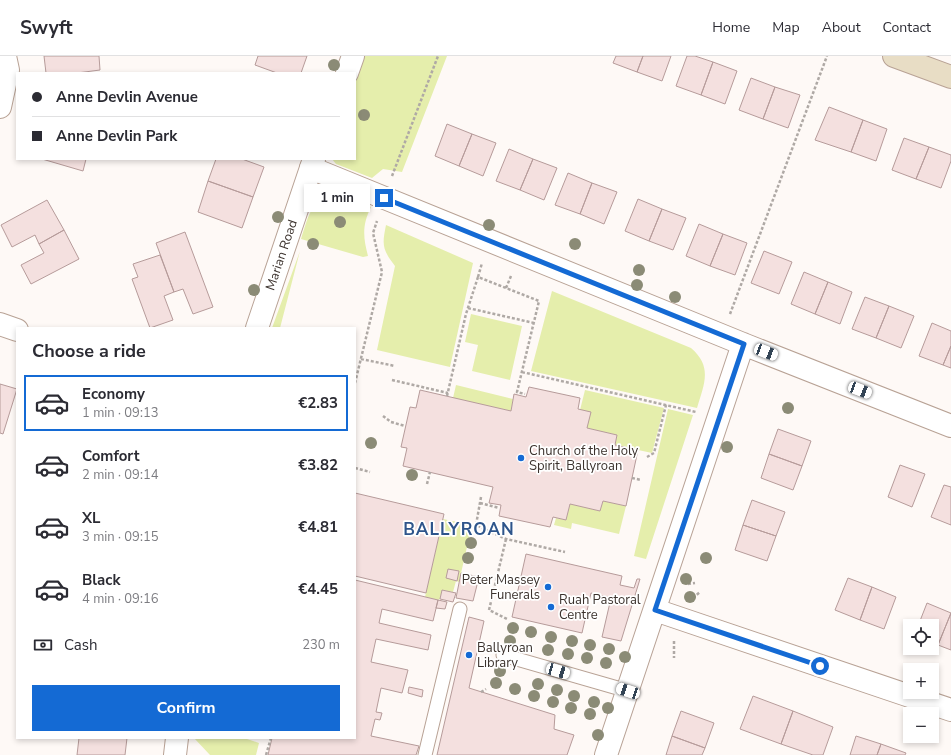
<!DOCTYPE html>
<meta charset="utf-8">
<style>
body{margin:0;font-family:"Nunito Sans",sans-serif;background:#f2f2f3;color:#2b2b33;height:100vh;display:flex;flex-direction:column;font-size:15px;white-space:nowrap}
*{box-sizing:border-box;margin:0}
p{font-size:13px;color:#7c7c81}
.icon{flex:none;width:22px;height:22px;fill:none;stroke:currentColor;stroke-width:2;stroke-linecap:round;stroke-linejoin:round}
.map{position:relative;flex:1;overflow:hidden}
.side{position:absolute;left:16px;top:271px;width:340px;height:412px;display:flex;flex-direction:column;background:#fff;border-radius:0px;box-shadow:0 2px 6px #0003}
.side>*{flex:none}
.hud{position:absolute;left:16px;top:16px;width:340px;height:88px;border-radius:0px;box-shadow:0 2px 6px #0003;display:grid;align-content:center;height:88px;padding:0 16px;background:#fff}
.controls{position:absolute;left:903px;top:563px;display:grid;gap:8px}
.controls a{display:grid;place-items:center;width:36px;height:36px;border-radius:0px;background:#fff;box-shadow:0 2px 6px #0003;font-size:20px}
.end{position:absolute;width:18px;height:18px;margin:-9px;border:5px solid #146ad4;background:#fff;box-shadow:0 0 0 2px #fff}
.from{border-radius:50%}
.bubble{position:absolute;height:28px;border-radius:0px;background:#fff;box-shadow:0 2px 6px #0003;font-size:13px;font-weight:700;line-height:28px;text-align:center}
.car{position:absolute;width:12px;height:24px;margin:-12px -6px;border-radius:5px;box-shadow:0 0 3px 1px #0007;background:linear-gradient(#fff 24%,#345 0 40%,#fff 0 76%,#345 0 86%,#fff 0)}
.hud b{display:flex;align-items:center;gap:14px;height:38px;font-size:15px}
.hud b+b{border-top:1px solid #e1e1e2}
.hud i{width:10px;height:10px;background:#2b2b33}
ul{padding:0;list-style:none}
li{display:flex;align-items:center;gap:12px;height:56px;margin:0 8px 6px;padding:0 8px;border:2px solid transparent;border-radius:0px}
li div{flex:1}
li b{display:block;font-size:15px}
li em{font-style:normal;font-weight:700}
li.current{border-color:#146ad4}
li>.icon{width:36px;height:36px;stroke-width:1.5}
h2{padding:0 16px;font-size:18px;line-height:48px}
.pay{display:flex;align-items:center;gap:10px;height:44px;padding:0 16px;font-size:15px}
.pay p{margin-inline-start:auto}
.button{display:flex;gap:8px;margin-top:auto;padding:8px 16px}
.button a{flex:1;height:46px;border-radius:0px;background:#146ad4;color:#fff;font-size:16px;font-weight:700;line-height:46px;text-align:center}
header{display:flex;align-items:center;gap:24px;box-sizing:border-box;height:56px;padding:0 20px;background:#fff;border-bottom:1px solid #e1e1e2}
header strong{font-size:19px}
nav{display:flex;gap:22px;margin-inline-start:auto;font-size:14px}
.map>svg:first-child{display:block}
.green{fill:#e5eeac}
.building{fill:#f4e0df;stroke:#b69b9a}
.lines{fill:none;stroke-linecap:round;stroke-linejoin:round}
.service-casing{stroke:#b8a295;stroke-width:15}
.minor-casing{stroke:#b8a295;stroke-width:24}
.tertiary-casing{stroke:#b8a295;stroke-width:24}
.secondary-casing{stroke:#b8a295;stroke-width:24}
.path{stroke:#afa9a5;stroke-width:2.5;stroke-dasharray:3 2;stroke-linecap:butt}
.service{stroke:#fff;stroke-width:13}
.minor{stroke:#fff;stroke-width:22}
.tertiary{stroke:#fff;stroke-width:22}
.secondary{stroke:#e8ddc5;stroke-width:22}
.tree{fill:#8b8b76}
.route{stroke:#146ad4;stroke-width:5}
.poi-dot{fill:#146ad4;stroke:#fff;stroke-width:1.5}
.labels{text-anchor:middle;dominant-baseline:central;stroke-width:3.5;stroke-linejoin:round;paint-order:stroke}
.street-label{font-size:13px;fill:#3b322d;stroke:#fff}
.poi-label{font-size:13px;fill:#3b322d;stroke:#fff;text-anchor:start}
.district-label{font-size:17px;font-weight:bold;letter-spacing:1px;fill:#2e558b;stroke:#fff}
</style>
<header>
<strong>Swyft</strong>
<nav><a>Home</a><a>Map</a><a>About</a><a>Contact</a></nav>
</header>
<div class="map">
<svg width="951" height="699" viewBox="0 0 951 699">
<rect width="100%" height="100%" fill="#fef9f6"/>
<path class="green" d="M362,0H447L402,116L383,113L372,122L336,108L332,103H355V21Z
M331,136L371,151C362,169 363,181 368,200L363,201L301,183C308,162 310,146 331,136Z
M386,169L473,207L450,311L377,294L395,210C382,193 382,189 386,169Z
M300,195L280,272H272Z
M552,235L691,292C713,311 704,328 697,352L531,315Z
M471,258L522,270L510,324L472,315L478,289L465,286Z
M456,329L513,343L511,355L453,342Z
M585,334L664,352L652,397L615,389L617,379L587,372L580,354Z
M668,353L693,359L646,503L634,500Z
M603,445L626,450L619,478L572,467L571,473L554,469L556,462L566,464L570,448L600,455Z
M443,463L472,469L459,526L456,525L453,536L442,534L440,543L438,544L425,541Z
M194,682H244L259,687L256,699H210Z"/>
<path class="building" d="M44,0H99L100,14L77,17H46Z
M258,0H307L301,17H277L255,9Z
M616,0H643L637,16L613,7Z
M643,0H671L662,25L637,16Z
M687,0H695L713,6L701,39L676,30Z
M713,6L737,15L725,48L701,39Z
M751,22L775,31L763,63L739,54Z
M775,31L800,39L788,72L763,63Z
M829,51L863,64L851,96L815,84Z
M863,64L887,73L876,105L851,96Z
M447,68L472,78L459,110L435,100Z
M472,78L496,87L483,120L459,110Z
M904,82L929,91L916,123L892,114Z
M929,91L951,99V105L941,132L916,123Z
M509,93L533,103L520,134L496,125Z
M42,103H86L83,115Z
M216,103H242L264,111L253,141L208,125Z
M533,103L557,112L544,144L520,134Z
M568,117L592,127L580,158L555,149Z
M208,125L253,141L242,172L198,156Z
M592,127L617,136L604,168L580,158Z
M638,143L662,153L649,185L625,175Z
M47,144L64,174L39,188L35,179L12,191L1,169Z
M662,153L686,162L673,194L649,185Z
M699,168L723,178L710,210L686,200Z
M64,174L79,203L31,228L21,209L44,197L39,188Z
M185,176L213,251L193,258L183,233L174,236L156,187Z
M723,178L747,187L735,219L710,210Z
M764,195L792,206L779,238L751,227Z
M160,199L174,236L164,240L173,264L150,272L132,223L138,221L133,208Z
M804,216L828,226L815,258L791,248Z
M828,226L852,236L840,268L815,258Z
M865,241L889,250L876,282L852,273Z
M889,250L914,260L901,292L876,282Z
M932,267L951,275V290L943,309L919,300Z
M951,290V312L943,309Z
M0,328L17,333L3,378L0,377Z
M529,331L580,342L578,353L591,356L587,372L617,379L615,389L638,394L626,450L603,445L600,455L570,448L566,464L553,461L550,471L499,460L501,449L489,447L493,431L403,410L407,392L401,391L410,351L416,352L420,334L511,355L514,338L526,341Z
M778,373L811,385L802,410L769,398Z
M769,398L802,410L793,434L761,422Z
M900,409L925,418L912,451L888,441Z
M944,429L951,431V469L931,461Z
M355,437L444,458L426,537L355,520Z
M752,444L785,456L776,480L743,469Z
M743,469L776,480L767,505L735,494Z
M526,498L622,520L620,529L634,532L637,523H640L621,585L602,581L611,542L591,537L582,577L512,561Z
M448,513L459,515L457,525L446,522Z
M461,517L479,521L473,545L456,542Z
M848,522L872,531L860,564L835,554Z
M355,524L438,544L433,565L382,553L379,567L431,579L428,594L376,583L371,606L408,614L402,637L381,632L376,656L382,657L380,664L375,663L371,680L419,690L416,699H268L272,682H355Z
M872,531L896,541L884,573L860,564Z
M442,534L456,537L453,546L440,543Z
M438,544L447,546L445,553L436,552Z
M927,547L951,557L938,589L932,586V570H918Z
M951,557V594L938,589Z
M469,561L484,565L469,632L555,659L554,673L574,679L567,699H437Z
M409,631L423,634L422,641L408,637Z
M753,640L793,655L781,688L740,673Z
M681,655L714,667L705,692L672,680Z
M793,655L833,671L823,699H813L781,688Z
M672,680L705,692L702,699H666Z
M856,680L881,688L877,699H850Z
M79,682H127L125,699H77Z
M881,688L906,697L905,699H877Z"/>
<g class="lines">
<g class="service-casing">
<path id="service" d="M503,599L628,635
M425,699L460,553"/>
</g>
<g class="minor-casing">
<path id="minor" d="M0,51L8,14L5,0
M311,112L743,288L951,370
M0,268L17,274
M655,554L951,654
M606,699L743,288"/>
</g>
<g class="tertiary-casing">
<g id="tertiary">
<path d="M347,17L353,0"/>
<path id="s1" d="M257,272L314,103"/>
<path d="M175,699L177,682"/>
</g>
</g>
<g class="secondary-casing">
<path id="secondary" d="M894,0L951,21"/>
</g>
<path class="path" d="M392,120L438,0
M478,221L482,207
M506,232L511,220
M468,252L534,267
M730,258L827,0
M361,303L395,310
M522,316L696,356
M392,324L448,337
M355,327L382,216L373,177L377,165
M447,340L466,258L478,221L539,245L517,336L525,338
M383,360L391,366L405,370
M647,401L654,397L666,349
M355,412L370,416
M632,422L641,424
M427,428L430,416
M481,441L476,469L506,483L565,496
M480,447L499,452
M506,483L489,554L507,563
M688,528L695,527
M693,542L700,536
M674,585V602
M481,636L486,633
M266,699L271,682"/>
<use href="#service" class="service"/>
<use href="#minor" class="minor"/>
<use href="#tertiary" class="tertiary"/>
<use href="#secondary" class="secondary"/>
</g>
<g class="tree">
<circle cx="334" cy="9" r="6"/>
<circle cx="364" cy="59" r="6"/>
<circle cx="278" cy="161" r="6"/>
<circle cx="340" cy="166" r="6"/>
<circle cx="489" cy="169" r="6"/>
<circle cx="313" cy="188" r="6"/>
<circle cx="575" cy="188" r="6"/>
<circle cx="639" cy="214" r="6"/>
<circle cx="637" cy="229" r="6"/>
<circle cx="254" cy="234" r="6"/>
<circle cx="675" cy="241" r="6"/>
<circle cx="788" cy="352" r="6"/>
<circle cx="371" cy="387" r="6"/>
<circle cx="727" cy="391" r="6"/>
<circle cx="412" cy="419" r="6"/>
<circle cx="471" cy="487" r="6"/>
<circle cx="468" cy="502" r="6"/>
<circle cx="706" cy="502" r="6"/>
<circle cx="686" cy="523" r="6"/>
<circle cx="690" cy="541" r="6"/>
<circle cx="513" cy="572" r="6"/>
<circle cx="531" cy="576" r="6"/>
<circle cx="551" cy="581" r="6"/>
<circle cx="510" cy="585" r="6"/>
<circle cx="572" cy="585" r="6"/>
<circle cx="590" cy="589" r="6"/>
<circle cx="609" cy="593" r="6"/>
<circle cx="548" cy="594" r="6"/>
<circle cx="568" cy="598" r="6"/>
<circle cx="625" cy="601" r="6"/>
<circle cx="587" cy="602" r="6"/>
<circle cx="606" cy="607" r="6"/>
<circle cx="500" cy="615" r="6"/>
<circle cx="496" cy="627" r="6"/>
<circle cx="538" cy="628" r="6"/>
<circle cx="515" cy="633" r="6"/>
<circle cx="557" cy="634" r="6"/>
<circle cx="534" cy="640" r="6"/>
<circle cx="574" cy="640" r="6"/>
<circle cx="553" cy="646" r="6"/>
<circle cx="594" cy="646" r="6"/>
<circle cx="571" cy="652" r="6"/>
<circle cx="608" cy="652" r="6"/>
<circle cx="590" cy="658" r="6"/>
<circle cx="598" cy="679" r="6"/>
</g>
<g class="lines">
<path class="route" d="M384,142L744,288L655,554L820,610"/>
</g>
<g class="poi-dot">
<circle cx="521" cy="402" r="4"/>
<circle cx="548" cy="531" r="4"/>
<circle cx="551" cy="551" r="4"/>
<circle cx="469" cy="599" r="4"/>
</g>
<g class="labels">
<g class="street-label">
<text stroke="none"><textPath href="#s1" startOffset="77">Marian Road</textPath></text>
</g>
<g class="poi-label">
<text x="529" y="395">Church of the Holy<tspan x="529" dy="15">Spirit, Ballyroan</tspan></text>
<text x="540" y="524" text-anchor="end">Peter Massey<tspan x="540" dy="15">Funerals</tspan></text>
<text x="559" y="544">Ruah Pastoral<tspan x="559" dy="15">Centre</tspan></text>
<text x="477" y="592">Ballyroan<tspan x="477" dy="15">Library</tspan></text>
</g>
<g class="district-label">
<text x="459" y="473">BALLYROAN</text>
</g>
</g>
</svg>
<div class="controls">
<a><svg class="icon" aria-label="locate" viewBox="0 0 24 24"><circle cx="12" cy="12" r="6"/><path d="M12 2v4M12 18v4M2 12h4M18 12h4"/></svg></a>
<a>+</a>
<a>−</a>
</div>
<i class="end from" style="left:820px;top:610px"></i>
<i class="end" style="left:384px;top:142px"></i>
<div class="bubble" style="left:304px;top:128px;width:66px">1 min</div>
<i class="car" style="left:766px;top:296px;rotate:111deg"></i>
<i class="car" style="left:860px;top:334px;rotate:111deg"></i>
<i class="car" style="left:558px;top:615px;rotate:106deg"></i>
<i class="car" style="left:628px;top:635px;rotate:288deg"></i>
<div class="hud">
<b><i class="from"></i>Anne Devlin Avenue</b>
<b><i></i>Anne Devlin Park</b>
</div>
<section class="side">
<h2>Choose a ride</h2>
<ul>
<li class="current"><svg class="icon" aria-label="car" viewBox="0 0 24 24"><path d="M5 17H2v-5l4-1 3-4h7l3 4 3 1v5h-3M9 17h6M6 11h13"/><circle cx="7" cy="17" r="2"/><circle cx="17" cy="17" r="2"/></svg><div><b>Economy</b><p>1 min · 09:13</p></div><em>€2.83</em></li>
<li><svg class="icon" aria-label="car" viewBox="0 0 24 24"><path d="M5 17H2v-5l4-1 3-4h7l3 4 3 1v5h-3M9 17h6M6 11h13"/><circle cx="7" cy="17" r="2"/><circle cx="17" cy="17" r="2"/></svg><div><b>Comfort</b><p>2 min · 09:14</p></div><em>€3.82</em></li>
<li><svg class="icon" aria-label="car" viewBox="0 0 24 24"><path d="M5 17H2v-5l4-1 3-4h7l3 4 3 1v5h-3M9 17h6M6 11h13"/><circle cx="7" cy="17" r="2"/><circle cx="17" cy="17" r="2"/></svg><div><b>XL</b><p>3 min · 09:15</p></div><em>€4.81</em></li>
<li><svg class="icon" aria-label="car" viewBox="0 0 24 24"><path d="M5 17H2v-5l4-1 3-4h7l3 4 3 1v5h-3M9 17h6M6 11h13"/><circle cx="7" cy="17" r="2"/><circle cx="17" cy="17" r="2"/></svg><div><b>Black</b><p>4 min · 09:16</p></div><em>€4.45</em></li>
</ul>
<div class="pay"><svg class="icon" aria-label="cash" viewBox="0 0 24 24"><path d="M3 7h18v10H3z"/><circle cx="12" cy="12" r="2"/></svg>Cash<p>230 m</p></div>
<div class="button"><a>Confirm</a></div>
</section>
</div>
